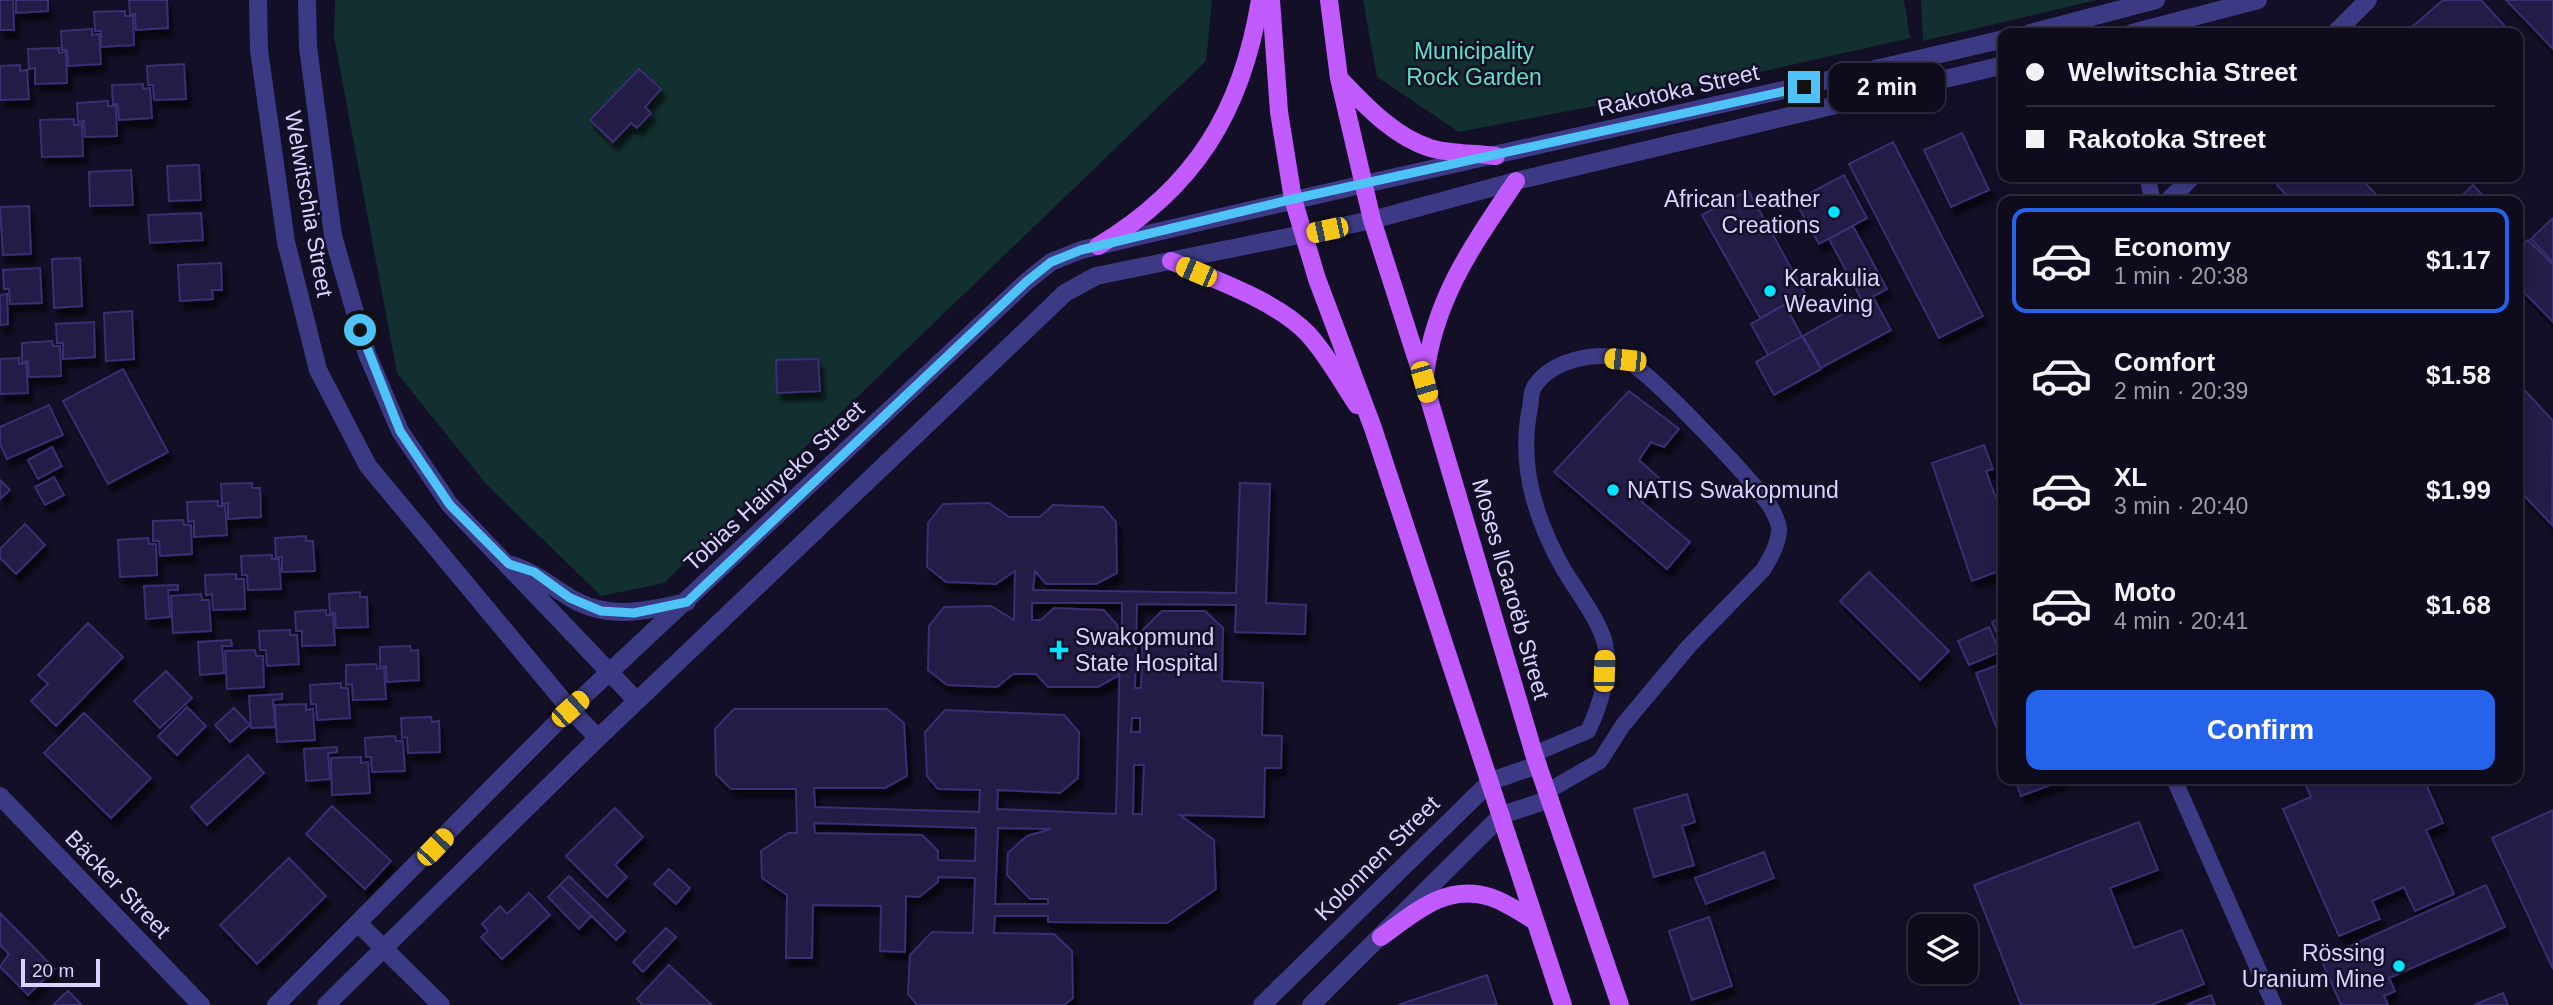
<!DOCTYPE html>
<meta charset="utf-8">
<style>
body{margin:0;font-family:Arial,sans-serif;background:#1c1929;color:#f1f3f6;height:100vh;display:flex;flex-direction:column;font-size:26px;white-space:nowrap}
*{box-sizing:border-box;margin:0}
p{font-size:23px;color:#9b9ba3}
.icon{flex:none;width:38px;height:38px;fill:none;stroke:currentColor;stroke-width:2;stroke-linecap:round;stroke-linejoin:round}
.map{position:relative;flex:1;overflow:hidden}
.sheet{position:absolute;left:1998px;top:196px;width:525px;height:588px;display:flex;flex-direction:column;background:#0e0b1c;border-radius:14px;box-shadow:0 4px 10px #0003,0 0 0 2px #2e2b3b}
.sheet>*{flex:none}
.guide{position:absolute;left:1998px;top:28px;width:525px;height:154px;border-radius:14px;box-shadow:0 4px 10px #0003,0 0 0 2px #2e2b3b;display:grid;align-content:center;height:154px;padding:0 28px;background:#0e0b1c}
.fabs{position:absolute;left:1908px;top:914px;display:grid;gap:14px}
.fabs a{display:grid;place-items:center;width:70px;height:70px;border-radius:14px;background:#0e0b1c;box-shadow:0 4px 10px #0003,0 0 0 2px #2e2b3b;font-size:35px}
.scale{position:absolute;left:21px;bottom:18px;width:79px;box-sizing:border-box;padding-left:7px;border:4px solid #d9d4ff;border-top:0;font-size:19px;line-height:24px;white-space:nowrap;color:#d9d4ff;-webkit-text-stroke:5px #130f26;paint-order:stroke}
.end{position:absolute;width:32px;height:32px;margin:-16px;border:9px solid #4fc3f7;background:#111;box-shadow:0 0 0 4px #111}
.from{border-radius:50%}
.bubble{position:absolute;height:49px;border-radius:14px;background:#0e0b1c;box-shadow:0 4px 10px #0003,0 0 0 2px #2e2b3b;font-size:23px;font-weight:600;line-height:49px;text-align:center}
.car{position:absolute;width:21px;height:42px;margin:-21px -10px;border-radius:9px;box-shadow:0 0 5px 2px #0007;background:linear-gradient(#f5c518 24%,#345 0 40%,#f5c518 0 76%,#345 0 86%,#f5c518 0)}
.guide b{display:flex;align-items:center;gap:24px;height:66px;font-size:26px}
.guide b+b{border-top:2px solid #2e2b3b}
.guide i{width:18px;height:18px;background:#f1f3f6}
ul{padding:12px 0 0;list-style:none}
li{display:flex;align-items:center;gap:21px;height:105px;margin:0 14px 10px;padding:0 14px;border:4px solid transparent;border-radius:14px}
li div{flex:1}
li b{display:block;font-size:26px}
li em{font-style:normal;font-weight:600}
li.selected{border-color:#2563eb}
li>.icon{width:63px;height:63px;stroke-width:1.5}
.cta{display:flex;gap:14px;margin-top:auto;padding:14px 28px}
.cta a{flex:1;height:80px;border-radius:14px;background:#2563eb;color:#fff;font-size:28px;font-weight:600;line-height:80px;text-align:center}
.map>svg:first-child{display:block}
.green{fill:#12302f}
.building{fill:#241b47;stroke:#3b2d73;stroke-width:2;fill-rule:evenodd;filter:url(#shadow)}
.lines{fill:none;stroke-linecap:round;stroke-linejoin:round}
.service{stroke:#3d3a85;stroke-width:16}
.minor{stroke:#3d3a85;stroke-width:18}
.tertiary{stroke:#3d3a85;stroke-width:18}
.primary{stroke:#c25bff;stroke-width:18}
.route{stroke:#4fc3f7;stroke-width:9}
.poi-dot{fill:#00e5ff;stroke:#130f26;stroke-width:2.5}
.labels{text-anchor:middle;dominant-baseline:central;stroke-width:5;stroke-linejoin:round;paint-order:stroke}
.park-label{font-size:23px;fill:#5fe0c0;stroke:#130f26}
.street-label{font-size:23px;fill:#d9d4ff;stroke:#130f26}
.poi-label{font-size:23px;fill:#d9d4ff;stroke:#130f26;text-anchor:start}
</style>
<div class="map">
<svg width="2553" height="1005" viewBox="0 0 2553 1005">
<defs>
<filter id="shadow"><feDropShadow dx="4.5" dy="8" stdDeviation="2" flood-color="#0009"/></filter>
</defs>
<rect width="100%" height="100%" fill="#130f26"/>
<path class="green" d="M335,0H1212L1206,61L664,583L601,596L487,485L397,373L334,37Z
M1363,0H1904L1910,38L1708,84L1459,132L1377,77Z
M1921,0H2097L1923,41Z"/>
<path class="building" d="M0,0H13L14,30H0Z
M16,0H48V11L16,13Z
M129,0H167L168,28L136,30L135,14H130Z
M2443,0H2481L2511,33H2405Z
M2506,0H2553V49Z
M125,11V16H133L134,45L101,47V31H95L94,12Z
M92,29V35L99,34L101,64L68,66L67,50H62L61,31Z
M59,48V53L66,52L67,83L35,84V68L29,69L28,49Z
M184,64L186,99L154,100L153,85H148L147,66Z
M20,65V71L27,70L29,99L0,100V66Z
M639,69L661,89L645,107L651,113L637,128L631,123L613,142L590,120Z
M143,84V89L150,88L152,118L119,120L118,104H113L112,85Z
M108,101V106H116L117,136L85,137L84,121L78,122L77,103Z
M74,119V125L82,124L83,156L42,157L40,120Z
M1962,133L1989,190L1951,207L1924,150Z
M1893,142L1983,316L1939,338L1849,164Z
M199,165L201,200L169,201L167,166Z
M131,170L133,205L90,206L89,172Z
M1844,175L1867,218L1819,244L1795,201Z
M2285,177H2359L2383,201H2292L2277,185Z
M2473,185L2488,201H2456Z
M1748,190L1805,293L1760,318L1702,215Z
M29,206L31,254L3,255L0,207Z
M201,213L203,240L150,243L148,215Z
M2553,218V262L2531,239Z
M1853,226L1887,289L1863,302L1829,239Z
M2528,240L2553,265V322L2518,286V249Z
M80,258L82,306L54,308L52,259Z
M221,263L222,290H212L213,299L180,301L178,265Z
M40,268L42,303L10,304L9,289H4L3,270Z
M7,294L8,324L0,325V295Z
M1873,297L1891,330L1821,368L1803,336Z
M1785,305L1802,336L1768,355L1751,324Z
M132,311L134,359L106,361L104,313Z
M94,322L95,357L63,359V343H57L56,324Z
M1802,336L1821,369L1774,395L1756,362Z
M52,341L53,346H60L61,376L29,377L28,361L22,362V343Z
M19,358V364L26,363L28,393L0,394V359Z
M818,359L820,391L777,393L776,360Z
M123,369L168,452L108,484L63,401Z
M2518,383L2553,421L2552,525L2518,489Z
M1629,391L1679,429L1664,447L1651,442L1639,460L1660,479L1642,502L1690,542L1667,569L1554,472Z
M49,405L63,435L7,459L0,444V427Z
M1984,445L1993,469L1986,471L2004,520V569L1972,581L1932,463Z
M52,447L62,466L38,479L28,460Z
M54,477L64,495L45,505L35,487Z
M0,480L10,490L0,499Z
M252,483V488H260L261,517L228,519V503L222,504L221,484Z
M1240,483L1270,484L1266,603L1306,605L1305,634L1235,632L1236,605L1137,604L1135,688H1141L1143,630L1162,611H1205L1223,628L1222,681L1263,683L1262,735L1282,736L1281,768H1265L1264,817L1180,815L1214,840L1216,889L1167,923L1048,922V916H995L994,933L1054,934L1072,951L1073,998L1064,1005H917L908,994L910,955L932,932L973,933L975,878L938,877V882L919,897L906,896L905,952L880,951L881,906L813,905L812,958H786L787,895L762,878L761,851L788,833H797L796,789H731L716,774L715,729L734,709H887L904,723L907,776L885,788H814L815,807L979,812L980,790L938,789L927,776L925,732L945,710L1064,715L1079,732L1078,778L1060,793L998,790L997,809L1116,814L1120,654L1118,676L1098,687H1048L1036,674H1013L997,687L947,685L928,670L929,626L944,607L991,606L1014,620L1015,571L996,584L946,582L927,567L928,523L943,504L989,503L1009,517H1040L1053,505L1103,507L1116,522L1117,573L1096,584H1046L1035,571L1033,590L1236,593ZM1032,603H1122V633H1118L1117,625L1104,610L1054,608L1041,620H1032ZM1132,718H1140V732H1131ZM1134,765H1144L1142,814H1133ZM814,823L976,828L975,861L938,860V851L922,835L815,833ZM998,828L1051,829L1027,836L1008,853L1007,875L1030,899H1048V904H995Z
M218,501V506H225L227,535L194,537V521L188,522L187,502Z
M183,520L184,525H191L192,554L160,556L159,541H153V521Z
M25,524L45,545L16,574L0,558V549Z
M306,536V541H313L315,571L282,572V557H276L275,538Z
M148,538L149,544H156L157,575L120,577L118,540Z
M272,555V559H279L281,589L248,590L247,575H242L241,556Z
M1869,572L1949,651L1920,680L1840,601Z
M236,574V579H244L245,609L213,610L212,594L206,595L205,575Z
M178,585V590H168L170,617L146,619L144,586Z
M360,592V597H367L368,627L336,628L335,613H330L329,594Z
M201,594L202,600H209L211,631L173,633L171,596Z
M326,610V615H333L335,645L302,646V631H296L295,612Z
M2004,617V651L1992,622Z
M88,623L123,657L56,726L31,701L48,684L38,675Z
M1989,627L2000,652L1969,665L1958,641Z
M290,630V635H297L299,664L267,666L266,650H260L259,631Z
M231,640L232,646H222L224,673L200,675L198,642Z
M410,646L411,651L418,650L419,680L387,682L386,666L380,667V647Z
M255,650L256,656H263L264,687L227,689L225,651Z
M2004,663V748L1976,673Z
M376,664L377,669L384,668L386,699L353,700L352,684L346,685V665Z
M166,671L192,698L160,728L134,701Z
M341,683V688H348L350,718L317,720L316,704H311L310,685Z
M282,694V699L273,700L275,727L251,728L249,696Z
M306,704V710L313,709L315,740L277,742L275,705Z
M187,707L206,726L177,755L158,736Z
M234,708L250,725L230,742L215,725Z
M84,713L151,778L111,818L44,753Z
M431,717L432,722L439,721L440,752L408,753L407,737L402,738L401,718Z
M395,736L396,741H403L405,771L372,772L371,757H366L365,738Z
M337,747V752L328,753L330,779L306,781L304,749Z
M248,755L264,773L207,825L191,807Z
M361,757V763L368,762L370,793L332,795L331,758Z
M2015,779H2067L2021,796Z
M2303,779H2424L2443,823L2426,830L2454,894L2415,911L2404,887L2372,901L2380,919L2339,936L2283,809L2311,797Z
M1687,794L1695,822L1682,826L1694,865L1654,877L1634,809Z
M332,806L391,861L365,889L306,834Z
M615,808L643,837L615,865L627,877L607,897L566,856Z
M2553,810V969L2492,838Z
M2139,822L2158,870L2110,888L2134,948L2182,930L2204,984L2151,1005H2021L1974,885Z
M1764,852L1774,878L1706,904L1695,878Z
M289,858L326,896L257,964L220,925Z
M669,869L690,888L676,904L654,884Z
M569,876L625,931L616,940L560,885Z
M560,885L591,916L579,929L548,897Z
M2486,885L2505,927L2389,978L2395,991L2384,996L2388,1005H2341L2321,959Z
M529,893L550,915L502,959L481,937L488,931L482,924L500,906L507,914Z
M0,913L55,969L28,995L0,967L9,954L0,945Z
M1709,917L1732,986L1692,1000L1669,931Z
M666,928L676,937L643,972L633,962Z
M669,965L712,1005H643L637,999Z
M1487,975L1497,1005H1398Z
M68,991L82,1005H53Z
M2503,993L2508,1005H2474Z
M2211,995L2215,1005H2186Z"/>
<g class="lines">
<path class="service" d="M2147,177L2153,201
M1534,754L1588,731C1600,706 1611,672 1605,644C1600,621 1576,590 1564,570C1536,521 1518,464 1530,408C1531,402 1531,392 1534,387C1551,360 1597,350 1625,360C1649,370 1749,477 1767,502C1772,508 1780,524 1779,531C1778,545 1770,559 1763,570L1689,646L1623,725L1600,761L1548,791
M2174,779L2274,1005"/>
<path class="minor" d="M0,796L201,1005
M359,924L441,1005
M1262,1005L1491,781L1538,765
M1311,1005L1502,815L1550,799"/>
<path class="tertiary" d="M258,0L259,50L286,242L318,370L368,466L570,709L598,738
M307,0L308,47L333,236L367,354L400,431L450,505L637,701
M2030,33L2156,0
M2132,33L2258,0
M2335,33L2368,0
M2168,201L2192,177
M512,565C534,572 549,585 569,597C608,621 646,611 687,602
M276,1005L570,709L1026,282L1051,262L1081,250C1388,176 1697,112 2004,39
M326,1005L598,738L1041,316L1065,293L1096,276L1372,220L1516,181L2004,65"/>
<path class="primary" d="M1271,0L1279,112L1293,199L1317,279L1373,428L1563,1005
M1329,0L1339,78L1372,220L1424,382L1534,754L1620,1005
M1339,78C1365,105 1393,136 1430,148C1450,154 1475,153 1496,156
M1098,246C1195,188 1242,111 1260,0
M1171,261C1213,279 1277,301 1308,334C1328,356 1341,381 1357,405
M1425,375C1435,297 1473,245 1516,181
M1381,937C1414,913 1446,883 1490,897C1506,902 1521,913 1535,921"/>
</g>
<g class="lines">
<path class="route" d="M360,330L400,431L450,505L509,564L534,572L570,598L601,611L634,613L687,602L1026,282L1051,262L1081,250L1293,199L1804,87"/>
</g>
<g class="poi-dot">
<circle cx="1834" cy="212" r="7"/>
<circle cx="1770" cy="291" r="7"/>
<circle cx="1613" cy="490" r="7"/>
<path d="M1055.5 639.5h7v7h7v7h-7v7h-7v-7h-7v-7h7z"/>
<circle cx="2399" cy="966" r="7"/>
</g>
<g class="labels">
<g class="park-label">
<text x="1474" y="51">Municipality<tspan x="1474" dy="26">Rock Garden</tspan></text>
</g>
<g class="street-label">
<text transform="translate(1678 90) rotate(-13)">Rakotoka Street</text>
<text transform="translate(309 204) rotate(80)">Welwitschia Street</text>
<text transform="translate(774 486) rotate(-43)">Tobias Hainyeko Street</text>
<text transform="translate(1511 589) rotate(74)">Moses ǁGaroëb Street</text>
<text transform="translate(1377 858) rotate(-45)">Kolonnen Street</text>
<text transform="translate(118 884) rotate(46)">Bäcker Street</text>
</g>
<g class="poi-label">
<text x="1820" y="199" text-anchor="end">African Leather<tspan x="1820" dy="26">Creations</tspan></text>
<text x="1784" y="278">Karakulia<tspan x="1784" dy="26">Weaving</tspan></text>
<text x="1627" y="490">NATIS Swakopmund</text>
<text x="1075" y="637">Swakopmund<tspan x="1075" dy="26">State Hospital</tspan></text>
<text x="2385" y="953" text-anchor="end">Rössing<tspan x="2385" dy="26">Uranium Mine</tspan></text>
</g>
</g>
</svg>
<div class="fabs">
<a><svg class="icon" aria-label="layers" viewBox="0 0 24 24"><path d="M12 4l9 5-9 5-9-5zM3 14l9 5 9-5"/></svg></a>
</div>
<div class="scale">20 m</div>
<i class="end from" style="left:360px;top:330px"></i>
<i class="end" style="left:1804px;top:87px"></i>
<div class="bubble" style="left:1829px;top:63px;width:116px">2 min</div>
<i class="car" style="left:1327px;top:230px;rotate:258deg"></i>
<i class="car" style="left:1196px;top:272px;rotate:293deg"></i>
<i class="car" style="left:1625px;top:360px;rotate:276deg"></i>
<i class="car" style="left:1424px;top:382px;rotate:164deg"></i>
<i class="car" style="left:1604px;top:671px;rotate:2deg"></i>
<i class="car" style="left:570px;top:709px;rotate:48deg"></i>
<i class="car" style="left:435px;top:847px;rotate:44deg"></i>
<div class="guide">
<b><i class="from"></i>Welwitschia Street</b>
<b><i></i>Rakotoka Street</b>
</div>
<section class="sheet">
<ul>
<li class="selected"><svg class="icon" aria-label="car" viewBox="0 0 24 24"><path d="M5 17H2v-5l4-1 3-4h7l3 4 3 1v5h-3M9 17h6M6 11h13"/><circle cx="7" cy="17" r="2"/><circle cx="17" cy="17" r="2"/></svg><div><b>Economy</b><p>1 min · 20:38</p></div><em>$1.17</em></li>
<li><svg class="icon" aria-label="car" viewBox="0 0 24 24"><path d="M5 17H2v-5l4-1 3-4h7l3 4 3 1v5h-3M9 17h6M6 11h13"/><circle cx="7" cy="17" r="2"/><circle cx="17" cy="17" r="2"/></svg><div><b>Comfort</b><p>2 min · 20:39</p></div><em>$1.58</em></li>
<li><svg class="icon" aria-label="car" viewBox="0 0 24 24"><path d="M5 17H2v-5l4-1 3-4h7l3 4 3 1v5h-3M9 17h6M6 11h13"/><circle cx="7" cy="17" r="2"/><circle cx="17" cy="17" r="2"/></svg><div><b>XL</b><p>3 min · 20:40</p></div><em>$1.99</em></li>
<li><svg class="icon" aria-label="car" viewBox="0 0 24 24"><path d="M5 17H2v-5l4-1 3-4h7l3 4 3 1v5h-3M9 17h6M6 11h13"/><circle cx="7" cy="17" r="2"/><circle cx="17" cy="17" r="2"/></svg><div><b>Moto</b><p>4 min · 20:41</p></div><em>$1.68</em></li>
</ul>
<div class="cta"><a>Confirm</a></div>
</section>
</div>
